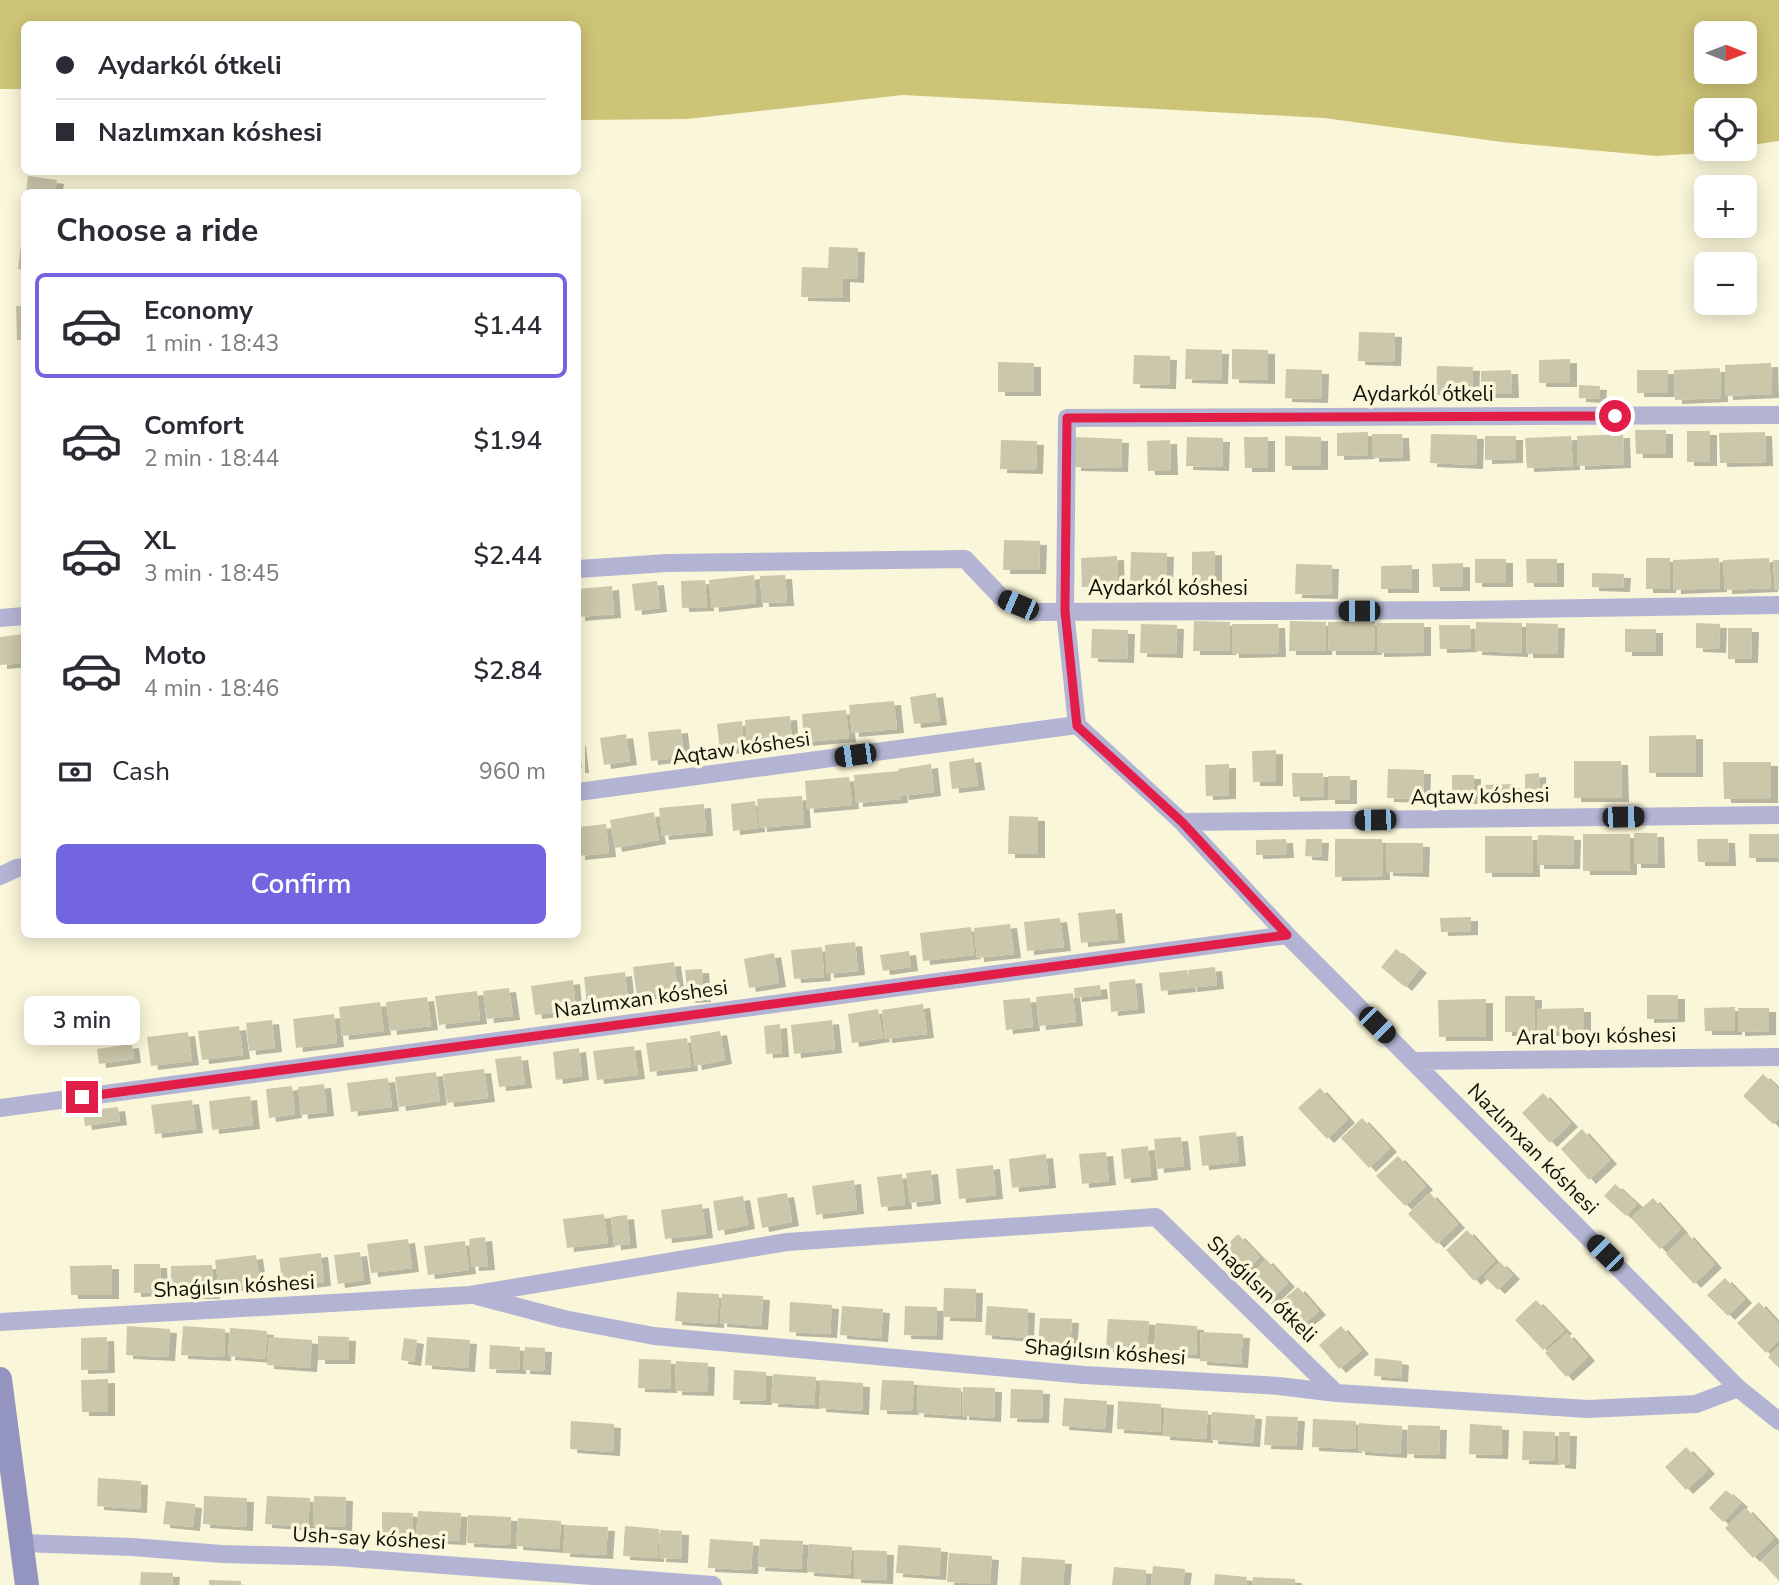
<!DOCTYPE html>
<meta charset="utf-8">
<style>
body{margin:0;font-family:"Nunito Sans",sans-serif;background:#f2f2f3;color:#2b2b33;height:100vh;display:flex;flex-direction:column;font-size:26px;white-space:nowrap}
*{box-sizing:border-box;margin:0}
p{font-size:23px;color:#7c7c81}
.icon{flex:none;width:38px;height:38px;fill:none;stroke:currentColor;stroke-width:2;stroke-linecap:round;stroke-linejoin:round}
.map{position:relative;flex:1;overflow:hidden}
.side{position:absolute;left:21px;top:189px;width:560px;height:749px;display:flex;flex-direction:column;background:#fff;border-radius:10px;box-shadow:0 4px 18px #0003}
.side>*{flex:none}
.top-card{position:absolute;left:21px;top:21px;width:560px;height:154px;border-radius:10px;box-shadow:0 4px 18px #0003;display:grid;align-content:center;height:154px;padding:0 35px;background:#fff}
.needle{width:46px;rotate:90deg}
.controls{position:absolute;left:1694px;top:21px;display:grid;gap:14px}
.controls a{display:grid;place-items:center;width:63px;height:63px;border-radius:10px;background:#fff;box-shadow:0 4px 18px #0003;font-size:35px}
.end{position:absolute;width:32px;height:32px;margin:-16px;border:9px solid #e11d48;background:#fff;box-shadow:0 0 0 4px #fff}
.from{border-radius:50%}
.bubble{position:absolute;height:49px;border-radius:10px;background:#fff;box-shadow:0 4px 18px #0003;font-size:23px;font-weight:600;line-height:49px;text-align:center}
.car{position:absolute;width:21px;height:42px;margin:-21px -10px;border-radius:9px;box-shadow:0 0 5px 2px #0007;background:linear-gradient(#222 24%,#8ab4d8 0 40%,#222 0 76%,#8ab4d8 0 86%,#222 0)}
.top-card b{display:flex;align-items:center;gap:24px;height:66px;font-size:26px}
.top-card b+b{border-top:2px solid #e1e1e2}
.top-card i{width:18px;height:18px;background:#2b2b33}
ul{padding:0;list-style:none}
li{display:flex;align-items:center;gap:21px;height:105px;margin:0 14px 10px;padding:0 21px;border:4px solid transparent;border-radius:10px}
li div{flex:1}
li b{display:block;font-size:26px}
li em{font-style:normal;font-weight:600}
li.active{border-color:#7365df}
li>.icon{width:63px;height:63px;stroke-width:1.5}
h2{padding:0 35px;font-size:32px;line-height:84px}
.pay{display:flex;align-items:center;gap:18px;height:77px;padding:0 35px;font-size:26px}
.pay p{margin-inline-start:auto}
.primary-button{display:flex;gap:14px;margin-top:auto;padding:14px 35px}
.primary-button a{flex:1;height:80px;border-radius:10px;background:#7365df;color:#fff;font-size:28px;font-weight:600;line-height:80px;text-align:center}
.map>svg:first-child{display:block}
.water{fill:#cec478;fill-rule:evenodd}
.building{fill:#cbc7ab;filter:url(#shadow)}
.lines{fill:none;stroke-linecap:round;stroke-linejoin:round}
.street{stroke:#b3b4d3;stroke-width:18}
.secondary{stroke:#9494c1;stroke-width:24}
.route{stroke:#e11d48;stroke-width:9}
.labels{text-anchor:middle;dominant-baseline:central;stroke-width:7;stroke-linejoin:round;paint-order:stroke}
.street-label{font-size:21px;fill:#121007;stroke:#faf6d9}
</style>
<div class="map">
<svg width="1779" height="1585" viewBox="0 0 1779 1585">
<defs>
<filter id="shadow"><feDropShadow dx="7" dy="4" stdDeviation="0" flood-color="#0004"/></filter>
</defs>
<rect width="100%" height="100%" fill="#faf6d9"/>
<path class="water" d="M0,0H1779V141L1745,146V110H1706V149H1729L1705,153L1656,156L1502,142L1324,118L903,95L687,119L578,120V24H24V89H0ZM1706,33H1745V72H1706Z"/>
<path class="building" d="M28,176L57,180L55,192H26Z
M23,228H24V270L18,269Z
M829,247L858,248L857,279L843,278V298L801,297L802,267L828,268Z
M16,306H24V340H17Z
M1359,332L1395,333L1394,362L1358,361Z
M1186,349L1222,350L1221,380L1185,379Z
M1232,349L1268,350V380L1232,379Z
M1134,355L1170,356L1169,385L1133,384Z
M1570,359V383H1539V360Z
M998,362L1034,363V392H998Z
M1771,363L1772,394L1726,396L1725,365Z
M1437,366L1473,367L1472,396L1436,395Z
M1720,368L1721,398L1675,400L1674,370Z
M1286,369L1322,370L1321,399L1285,398Z
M1511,370L1512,394H1481V371Z
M1637,370H1668V393H1637Z
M1579,385L1600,386L1599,399L1579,398Z
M1635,430H1666V454H1636Z
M1687,431H1710V462H1687Z
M1368,432V455L1337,456V433Z
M1765,432L1766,462L1720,463L1719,433Z
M1372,434H1402L1403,457L1372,458Z
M1431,434L1477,435L1476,465L1430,463Z
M1623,434L1624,464L1578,466L1577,436Z
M1285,436L1321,437V466H1285Z
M1485,436H1516V459L1485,460Z
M1571,436L1573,466L1527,468L1525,438Z
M1075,437L1122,439L1121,468L1074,467Z
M1187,437L1223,438L1222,467L1186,466Z
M1244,437H1268V468H1245Z
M1001,440L1037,441L1036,470L1000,469Z
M1170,440L1171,471H1148L1147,441Z
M1004,540L1040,541L1039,570H1003Z
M1215,551V583H1192V552Z
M1131,552L1167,553L1166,583L1130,582Z
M1117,556L1118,586L1082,587L1081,558Z
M1646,558H1670L1669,589H1646Z
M1719,558L1720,588L1674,590L1673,560Z
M1769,558L1771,588L1725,590L1723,560Z
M1475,559H1506V583H1475Z
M1526,559H1557V583H1527Z
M1773,560H1779V590H1775Z
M1463,563V587H1433L1432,564Z
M1296,564L1332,565L1331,595L1295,594Z
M1412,565V589H1381V566Z
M1592,573L1624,574L1623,588L1592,587Z
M754,575L756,603L712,608L709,580Z
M785,575L787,602L762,603L760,576Z
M705,580L707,607L682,608L681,581Z
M657,581L660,608L635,611L632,584Z
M612,586L614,614L578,617V589Z
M1194,621L1230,622L1229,651H1193Z
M1290,621L1326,622L1325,651H1289Z
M1375,621V651H1329L1328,622Z
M1476,622L1522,623L1521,653L1475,651Z
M1377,623H1424V652L1377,653Z
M1526,623L1558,624L1557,654H1526Z
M1696,623L1720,624L1719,649L1696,648Z
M1141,624L1177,625L1176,654L1140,653Z
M1232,624H1278L1279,653L1232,654Z
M1439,625H1470L1471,648L1440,649Z
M1728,628H1752L1751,659H1728Z
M1092,629L1128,630L1127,659L1091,658Z
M1625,629H1656V652H1625Z
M24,634V663L0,665V637Z
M936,693L940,721L914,724L910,697Z
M894,701L897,729L852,733L849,705Z
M846,710L849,738L804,742L802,714Z
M790,716L792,744L748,748L745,720Z
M742,721L744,748L720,751L717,724Z
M681,729L684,757L651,761L648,732Z
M626,734L630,761L604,765L600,738Z
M1696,735V773H1649V736Z
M578,742H579L582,769H578Z
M1276,750V782H1253L1252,751Z
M974,758L978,786L952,789L949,762Z
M1574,761H1621L1622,798H1574Z
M1723,762H1771V799H1724Z
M931,764L934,792L902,796L900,786L901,799L856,803L854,775L899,771L898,769Z
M1229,764V795L1206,796L1205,765Z
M1388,769L1424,770L1423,799L1387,798Z
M1292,773H1323L1324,796L1293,797Z
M1539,773L1540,798H1525V774Z
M1452,775H1474V800H1452Z
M1328,776H1350V800H1328Z
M849,777L852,805L807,809L805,781Z
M1513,784V799H1483L1482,785Z
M802,796L804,824L760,828L757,799Z
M755,801L758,828L733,831L731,804Z
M704,804L706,832L662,836L659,808Z
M654,812L659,840L615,848L610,820Z
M1009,816L1038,817V854H1008Z
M606,824L609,853L578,856V827Z
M1634,833H1657L1658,864H1634Z
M1583,834H1630V871H1583Z
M1749,834H1779V858H1749Z
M1538,835L1574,836L1573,865H1537Z
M1485,836H1532L1533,873H1485Z
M1286,839L1287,854L1256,855V840Z
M1306,839H1322L1321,857L1305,856Z
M1335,839H1382L1383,876L1335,877Z
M1697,839H1728L1729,862H1698Z
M1387,843H1423L1422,873L1386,872Z
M1115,909L1118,939L1081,943L1078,913Z
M1471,917V931L1441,932L1440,918Z
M1060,918L1064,947L1027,951L1024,922Z
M1010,924L1014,954L977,958L974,928Z
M971,927L974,955L923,961L920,933Z
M855,942L858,971L827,974L825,945Z
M822,947L824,977L794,979L791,950Z
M1396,949L1420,969L1405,987L1381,967Z
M909,951L911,967L883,971L880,955Z
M774,953L779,983L749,988L744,959Z
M674,962L678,991L637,997L633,967Z
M1215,967L1217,985L1190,988L1188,970Z
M702,969L704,998L688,999L685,970Z
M1187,970L1189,988L1161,991L1159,973Z
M625,972L628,1001L587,1006L584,977Z
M1135,979L1138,1009L1111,1012L1109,982Z
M573,980L576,1010L535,1015L531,986Z
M1100,985L1101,995L1075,998L1074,988Z
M509,988L513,1016L487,1019L483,991Z
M477,991L480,1020L439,1025L435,996Z
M1073,993L1076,1022L1039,1026L1036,997Z
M1647,995H1678V1018L1647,1019Z
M1505,996H1535L1534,1032H1505Z
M427,997L431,1026L390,1031L386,1002Z
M1030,998L1033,1027L1006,1030L1003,1000Z
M1486,999V1037H1439L1438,1000Z
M380,1002L384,1031L342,1036L339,1007Z
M923,1004L927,1034L885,1039L882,1010Z
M1735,1007V1031H1705L1704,1008Z
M1584,1008V1032H1538L1537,1009Z
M1738,1008H1769V1031L1738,1032Z
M878,1009L883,1038L852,1043L848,1014Z
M334,1014L337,1043L296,1048L293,1019Z
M272,1020L275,1048L249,1051L246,1023Z
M832,1020L835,1049L794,1054L791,1025Z
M780,1024L782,1053L766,1054L764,1026Z
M239,1026L243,1055L202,1060L198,1031Z
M720,1031L725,1060L695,1066L690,1036Z
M188,1032L192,1061L151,1066L147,1037Z
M687,1038L691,1067L650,1072L646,1043Z
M132,1044L134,1059L99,1064L97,1049Z
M634,1046L638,1075L597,1080L593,1051Z
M579,1048L582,1076L556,1080L553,1052Z
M521,1056L525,1084L499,1087L495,1059Z
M484,1069L488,1098L447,1103L443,1074Z
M436,1072L440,1101L399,1107L395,1077Z
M1763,1074L1779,1089V1118L1773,1124L1743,1096Z
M388,1078L392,1107L351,1112L347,1083Z
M324,1084L327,1112L301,1115L298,1087Z
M292,1086L295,1114L269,1118L266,1089Z
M1320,1088L1348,1119L1327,1139L1298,1108Z
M1543,1093L1571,1123L1550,1143L1522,1113Z
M250,1096L253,1125L212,1130L209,1101Z
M192,1100L196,1129L155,1134L151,1105Z
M118,1107L120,1121L85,1126L83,1111Z
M1362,1118L1390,1148L1369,1168L1341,1138Z
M1582,1129L1610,1160L1589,1180L1561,1149Z
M1236,1132L1239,1162L1202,1166L1199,1136Z
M1181,1137L1184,1166L1157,1169L1154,1139Z
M1148,1146L1151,1176L1124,1179L1121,1149Z
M1106,1152L1109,1181L1082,1184L1079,1154Z
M1046,1154L1049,1184L1012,1188L1009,1159Z
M1398,1156L1426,1186L1405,1206L1376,1176Z
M993,1165L996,1195L959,1199L956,1169Z
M931,1170L934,1200L910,1203L906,1173Z
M902,1174L905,1205L881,1207L877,1177Z
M854,1180L857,1210L816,1215L812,1186Z
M1615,1184L1637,1204L1626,1216L1604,1196Z
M787,1193L792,1222L762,1228L757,1198Z
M1430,1193L1458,1224L1437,1244L1408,1214Z
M743,1196L748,1225L718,1231L713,1201Z
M1653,1198L1681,1229L1660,1249L1631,1218Z
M702,1204L706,1234L665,1239L661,1210Z
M604,1214L608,1243L567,1248L563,1219Z
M627,1215L630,1244L614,1246L611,1217Z
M1467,1230L1495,1261L1474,1281L1446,1250Z
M1687,1233L1715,1264L1694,1284L1666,1254Z
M1238,1234L1260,1257L1239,1277L1217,1254Z
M485,1237L488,1266L472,1267L469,1239Z
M408,1239L412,1268L371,1273L367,1244Z
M465,1241L469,1270L428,1275L424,1246Z
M360,1252L364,1280L338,1284L334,1255Z
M321,1253L324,1282L283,1287L279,1258Z
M256,1255L260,1284L219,1289L215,1260Z
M1266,1259L1288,1283L1267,1303L1245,1280Z
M1500,1262L1513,1275L1498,1290L1484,1277Z
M134,1264H160L161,1292L134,1293Z
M112,1265V1295H71L70,1266Z
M212,1265L213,1295H171V1266Z
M1725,1278L1745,1299L1728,1316L1707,1295Z
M1298,1287L1319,1311L1297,1330L1276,1306Z
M944,1288L976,1289L975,1318L943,1317Z
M677,1292L719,1294L717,1324L675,1321Z
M722,1294L763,1296L761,1326L720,1323Z
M1536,1300L1565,1330L1543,1350L1515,1320Z
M790,1302L832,1305L830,1334L789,1332Z
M1759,1302L1779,1324V1340L1766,1353L1737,1323Z
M842,1306L883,1309L881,1338L840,1335Z
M905,1306L937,1307L936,1336L904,1335Z
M987,1306L1028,1309L1027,1338L985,1335Z
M1040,1318L1072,1319L1070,1349L1038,1347Z
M1108,1319L1149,1321L1147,1350L1106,1348Z
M1156,1323L1197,1326L1196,1355L1154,1352Z
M127,1326L170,1329L168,1357L126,1355Z
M183,1326L225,1329L224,1357L181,1355Z
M1341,1326L1362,1350L1339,1369L1319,1345Z
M230,1328L267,1331L265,1359L228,1356Z
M1201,1332L1243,1334L1241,1364L1200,1361Z
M1567,1333L1588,1357L1566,1377L1545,1353Z
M318,1336L349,1337L348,1360H318Z
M107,1337L108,1369L81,1370V1338Z
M269,1337L312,1340L310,1368L267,1365Z
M427,1337L470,1340L468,1368L425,1365Z
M404,1338L417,1340L414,1362L401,1360Z
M490,1345L520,1347L519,1370L489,1369Z
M1779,1346V1368L1768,1357Z
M525,1347L545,1348L544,1371L523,1370Z
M1375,1358L1402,1361L1401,1378L1374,1376Z
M639,1359L671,1360L670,1389L638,1388Z
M676,1361L708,1363L707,1392L675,1391Z
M734,1370L766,1372L765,1401L733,1400Z
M773,1374L816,1377L814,1405L771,1403Z
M108,1379V1412H82L81,1380Z
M821,1380L863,1383L862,1411L819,1408Z
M882,1380L914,1381L912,1411L880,1410Z
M918,1385L961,1388L960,1416L917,1413Z
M963,1387L995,1388L994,1418L962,1416Z
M1011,1389L1043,1390L1042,1419L1010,1418Z
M1064,1398L1107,1401L1105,1429L1062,1426Z
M1118,1401L1161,1404L1160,1432L1117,1429Z
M1165,1408L1208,1411L1206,1439L1163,1436Z
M1212,1412L1255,1415L1253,1443L1211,1440Z
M1266,1416L1298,1417L1296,1446L1264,1445Z
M1313,1419L1356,1421L1355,1449L1312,1447Z
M571,1421L614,1424L613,1452L570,1449Z
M1359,1423L1402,1426L1400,1454L1358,1451Z
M1470,1424L1502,1426L1501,1455L1469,1454Z
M1408,1425L1440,1426L1439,1455L1407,1454Z
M1523,1431L1555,1432L1554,1461L1522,1460Z
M1559,1432H1570L1569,1465L1558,1464Z
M1686,1447L1708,1470L1686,1490L1665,1467Z
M98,1478L141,1481L140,1509L97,1506Z
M1726,1490L1741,1503L1723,1522L1709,1508Z
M204,1496L247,1498L246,1527L203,1524Z
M267,1496L310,1498L308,1527L265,1524Z
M314,1496L346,1497L345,1527L313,1525Z
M166,1501L195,1504L193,1527L163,1524Z
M1746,1508L1774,1538L1753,1558L1725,1528Z
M418,1511L461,1513L459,1541L416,1539Z
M382,1512L413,1513L412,1536H382Z
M468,1515L511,1517L510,1545L467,1543Z
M518,1518L561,1521L559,1549L516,1546Z
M565,1525L608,1527L606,1555L563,1553Z
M625,1526L659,1529L657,1558L623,1556Z
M660,1530L682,1531L681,1559L659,1558Z
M710,1539L753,1542L751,1570L708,1568Z
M760,1539L803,1541L801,1569L758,1567Z
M809,1544L852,1547L850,1575L807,1572Z
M1779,1544V1581L1761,1561Z
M898,1545L941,1548L939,1576L896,1573Z
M855,1550L887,1551L886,1580L854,1579Z
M949,1553L992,1556L990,1584L947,1582Z
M1022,1557L1065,1560L1063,1585H1020Z
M1153,1566L1185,1569L1183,1585H1151Z
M1114,1567L1146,1570L1145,1585H1112Z
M141,1572L173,1573L172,1585H140Z
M1215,1574L1247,1577L1246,1585H1214Z
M1253,1577L1295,1579V1585H1252Z
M209,1580L241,1581V1585H209Z"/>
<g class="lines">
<path class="street" d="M1779,415L1067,418L1065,611L1077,725L1182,822L1287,935L1738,1388L1779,1421
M578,569L667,563L965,559L1003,599L1033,612L1465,610L1779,605
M0,618L24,616
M578,792L1077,725
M1182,822L1779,815
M0,876L17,868L24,867
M1413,1061L1779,1057
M0,1108L1287,935
M477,1296L564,1319L654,1336L1084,1375L1279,1386L1336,1393L1588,1409L1696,1404L1738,1388
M0,1322L470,1295L787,1242L1156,1217L1336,1393
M22,1543L132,1547L222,1554L337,1557L713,1585"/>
<path class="secondary" d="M0,1379L27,1585"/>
</g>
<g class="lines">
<path class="route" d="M82,1097L1287,935L1182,822L1077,726L1065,611L1067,418L1615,416"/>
</g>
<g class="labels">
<g class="street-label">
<text x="1423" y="394">Aydarkól ótkeli</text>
<text x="1168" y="588">Aydarkól kóshesi</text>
<text transform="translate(741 748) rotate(-8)">Aqtaw kóshesi</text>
<text transform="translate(1480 796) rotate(-1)">Aqtaw kóshesi</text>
<text transform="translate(641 999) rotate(-8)">Nazlımxan kóshesi</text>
<text transform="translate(1596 1036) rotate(-1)">Aral boyı kóshesi</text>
<text transform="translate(1533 1149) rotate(45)">Nazlımxan kóshesi</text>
<text transform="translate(234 1286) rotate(-3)">Shaǵılsın kóshesi</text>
<text transform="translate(1262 1289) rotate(44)">Shaǵılsın ótkeli</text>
<text transform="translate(1105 1352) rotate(4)">Shaǵılsın kóshesi</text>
<text transform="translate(369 1538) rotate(3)">Ush-say kóshesi</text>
</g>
</g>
</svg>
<div class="controls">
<a><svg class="needle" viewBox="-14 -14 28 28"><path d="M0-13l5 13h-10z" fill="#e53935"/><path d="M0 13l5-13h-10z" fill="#7c7c81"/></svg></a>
<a><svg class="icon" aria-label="locate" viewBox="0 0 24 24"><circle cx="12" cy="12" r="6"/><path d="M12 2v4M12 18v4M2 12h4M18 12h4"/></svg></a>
<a>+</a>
<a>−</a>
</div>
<i class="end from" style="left:1615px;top:416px"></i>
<i class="end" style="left:82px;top:1097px"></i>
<div class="bubble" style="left:24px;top:996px;width:116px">3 min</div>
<i class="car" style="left:1018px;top:605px;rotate:293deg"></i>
<i class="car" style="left:1359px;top:611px;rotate:270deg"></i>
<i class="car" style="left:855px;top:755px;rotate:262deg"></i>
<i class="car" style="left:1623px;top:817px;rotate:89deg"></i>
<i class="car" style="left:1375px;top:820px;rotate:269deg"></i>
<i class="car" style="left:1377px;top:1025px;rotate:135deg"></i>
<i class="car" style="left:1605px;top:1253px;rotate:315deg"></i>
<div class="top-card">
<b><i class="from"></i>Aydarkól ótkeli</b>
<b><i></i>Nazlımxan kóshesi</b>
</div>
<section class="side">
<h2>Choose a ride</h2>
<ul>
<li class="active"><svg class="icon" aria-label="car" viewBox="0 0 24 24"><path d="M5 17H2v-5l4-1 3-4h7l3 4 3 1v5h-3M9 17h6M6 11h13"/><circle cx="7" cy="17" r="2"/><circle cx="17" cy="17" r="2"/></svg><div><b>Economy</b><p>1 min · 18:43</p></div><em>$1.44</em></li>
<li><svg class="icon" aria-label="car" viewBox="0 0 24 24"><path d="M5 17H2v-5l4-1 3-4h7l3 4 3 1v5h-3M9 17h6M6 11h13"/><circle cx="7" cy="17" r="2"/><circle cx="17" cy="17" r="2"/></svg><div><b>Comfort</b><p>2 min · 18:44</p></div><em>$1.94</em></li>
<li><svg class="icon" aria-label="car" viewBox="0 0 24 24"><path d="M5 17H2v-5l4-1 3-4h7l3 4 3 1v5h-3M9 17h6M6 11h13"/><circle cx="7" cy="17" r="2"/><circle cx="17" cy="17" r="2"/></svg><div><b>XL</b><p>3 min · 18:45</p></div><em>$2.44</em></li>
<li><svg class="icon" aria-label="car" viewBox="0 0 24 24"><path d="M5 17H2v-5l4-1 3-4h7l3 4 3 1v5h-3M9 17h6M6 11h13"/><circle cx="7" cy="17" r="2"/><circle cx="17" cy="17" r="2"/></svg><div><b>Moto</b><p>4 min · 18:46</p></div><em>$2.84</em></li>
</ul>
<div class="pay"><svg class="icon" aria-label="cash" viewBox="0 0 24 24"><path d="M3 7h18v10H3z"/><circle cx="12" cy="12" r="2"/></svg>Cash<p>960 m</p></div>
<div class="primary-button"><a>Confirm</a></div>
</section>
</div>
